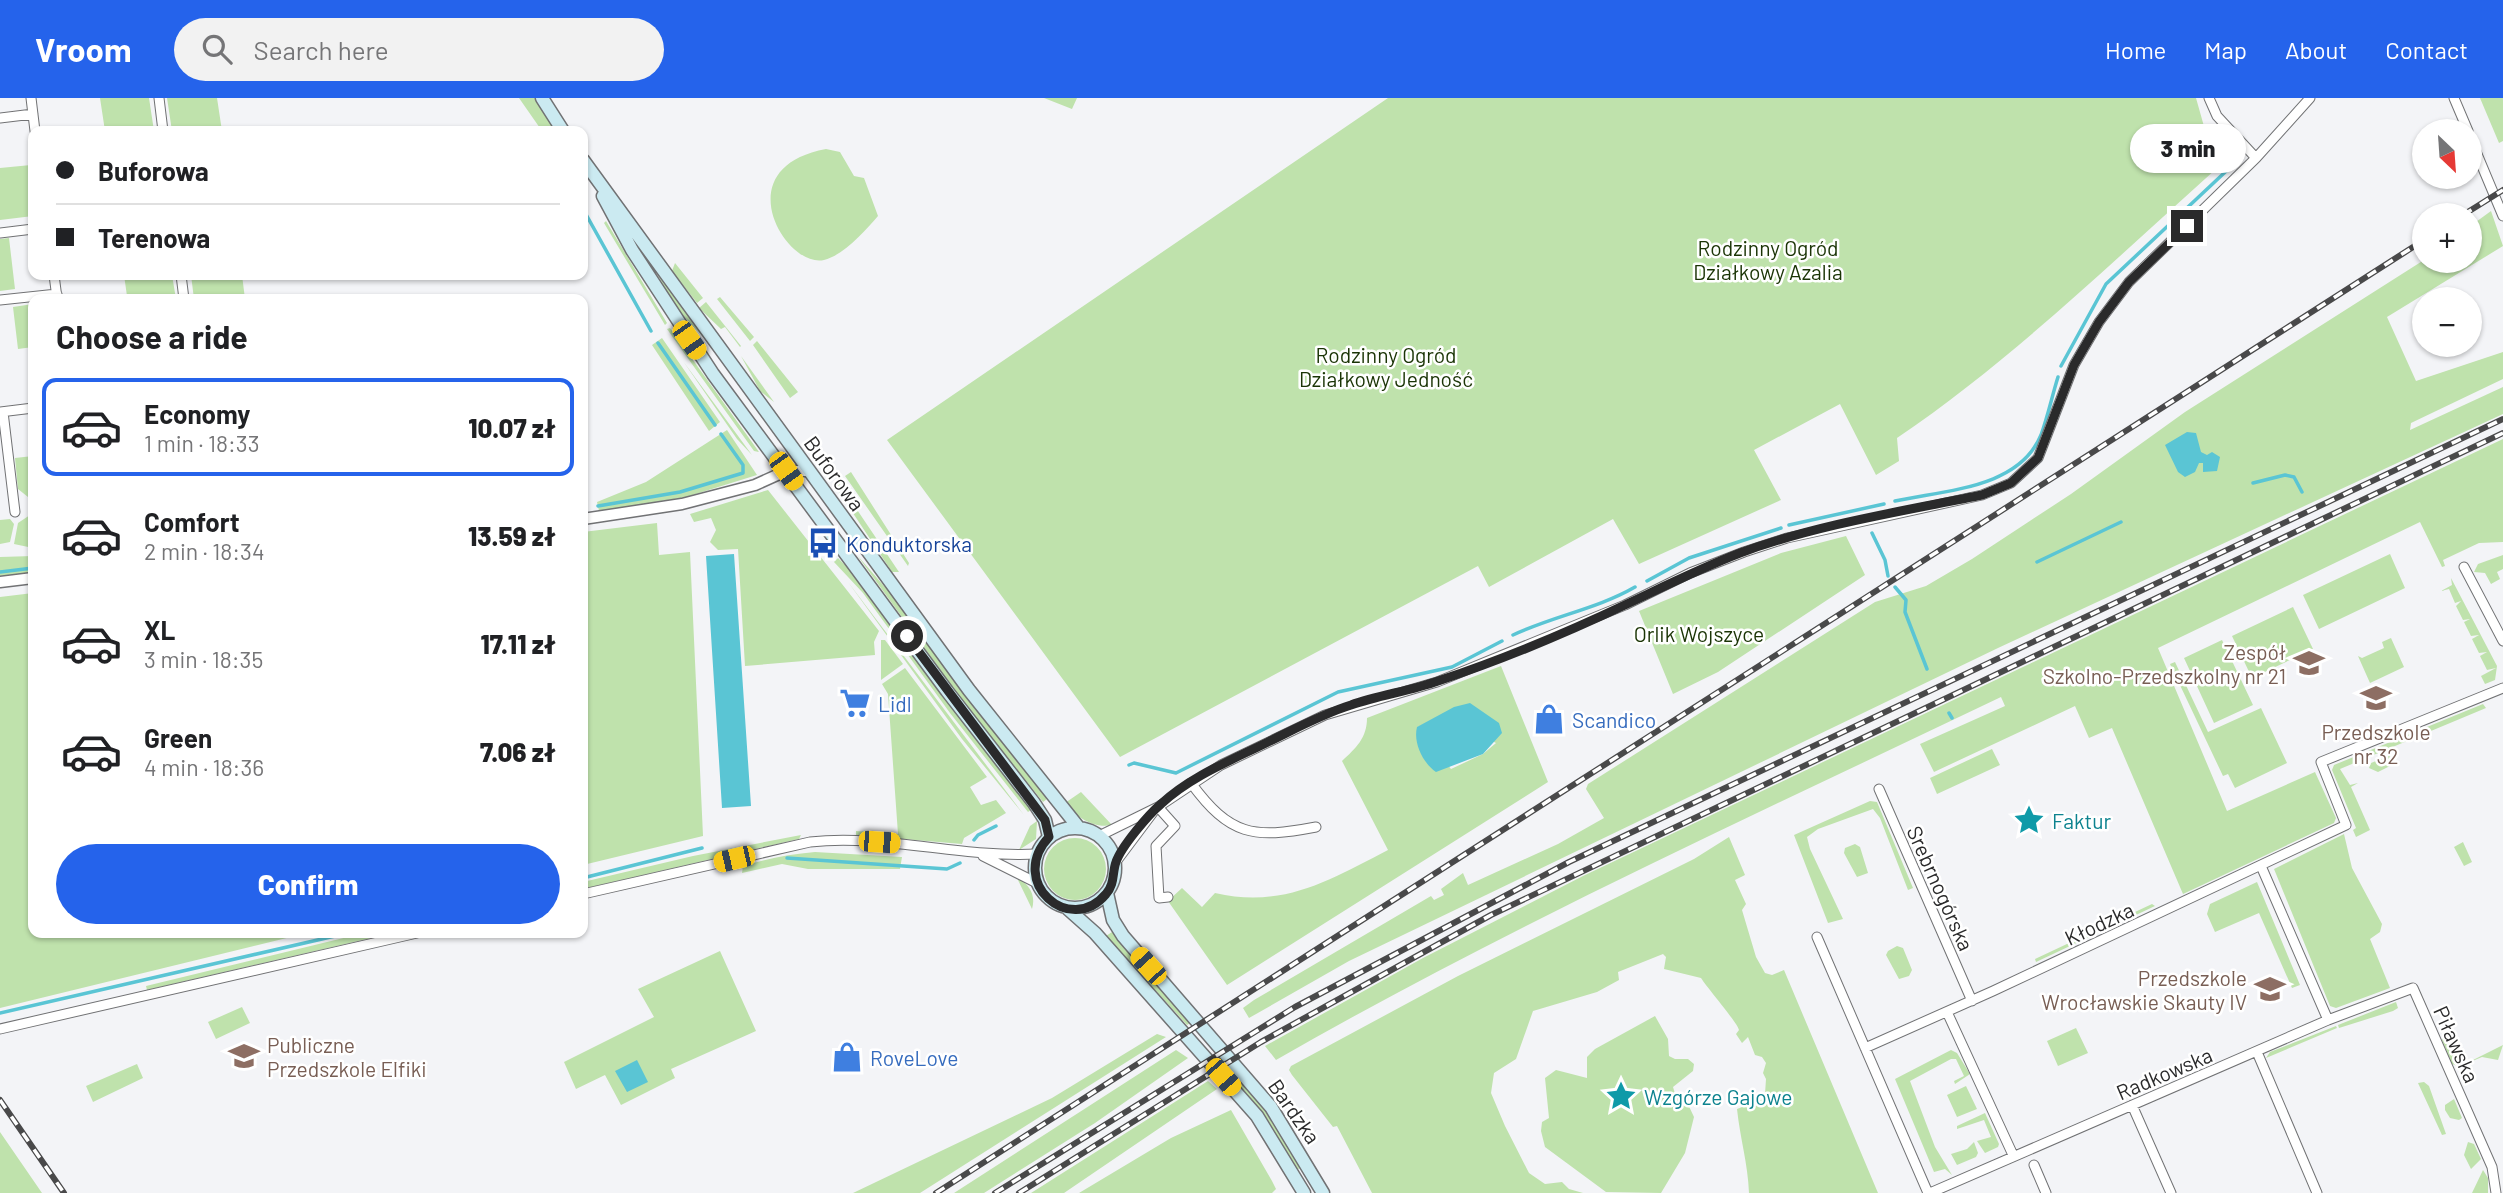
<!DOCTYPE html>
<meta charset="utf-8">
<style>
body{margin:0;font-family:Barlow,sans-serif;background:#f2f2f2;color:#202124;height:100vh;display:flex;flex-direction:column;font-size:26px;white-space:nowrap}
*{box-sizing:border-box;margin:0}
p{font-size:23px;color:#757577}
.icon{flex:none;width:38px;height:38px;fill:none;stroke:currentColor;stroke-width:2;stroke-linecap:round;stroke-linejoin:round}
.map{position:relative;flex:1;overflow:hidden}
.side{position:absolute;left:28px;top:196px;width:560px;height:644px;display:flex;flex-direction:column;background:#fff;border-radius:14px;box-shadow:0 2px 5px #0004}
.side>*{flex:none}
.guide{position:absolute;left:28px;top:28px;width:560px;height:154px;border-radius:14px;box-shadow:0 2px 5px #0004;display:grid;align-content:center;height:154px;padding:0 28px;background:#fff}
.needle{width:46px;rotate:155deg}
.tools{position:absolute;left:2412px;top:21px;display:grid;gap:14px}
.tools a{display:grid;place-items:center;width:70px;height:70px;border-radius:50%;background:#fff;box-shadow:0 2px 5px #0004;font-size:35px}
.end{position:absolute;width:32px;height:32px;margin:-16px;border:9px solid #2a2a2b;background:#fff;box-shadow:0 0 0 4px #fff}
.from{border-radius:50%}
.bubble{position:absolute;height:49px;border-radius:24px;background:#fff;box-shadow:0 2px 5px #0004;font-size:23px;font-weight:800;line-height:49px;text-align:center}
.car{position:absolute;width:21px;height:42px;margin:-21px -10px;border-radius:9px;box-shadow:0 0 5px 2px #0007;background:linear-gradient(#f5c518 24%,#345 0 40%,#f5c518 0 76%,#345 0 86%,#f5c518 0)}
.guide b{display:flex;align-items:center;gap:24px;height:66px;font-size:26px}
.guide b+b{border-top:2px solid #e0e0e0}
.guide i{width:18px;height:18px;background:#202124}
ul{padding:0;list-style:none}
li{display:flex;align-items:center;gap:21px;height:98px;margin:0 14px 10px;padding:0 14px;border:4px solid transparent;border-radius:14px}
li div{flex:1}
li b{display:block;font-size:26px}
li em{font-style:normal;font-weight:800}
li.on{border-color:#2563eb}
li>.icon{width:63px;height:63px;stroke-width:1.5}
h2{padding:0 28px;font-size:32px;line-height:84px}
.primary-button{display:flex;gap:14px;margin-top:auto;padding:14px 28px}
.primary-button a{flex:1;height:80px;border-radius:42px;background:#2563eb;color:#fff;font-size:28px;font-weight:800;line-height:80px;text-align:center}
header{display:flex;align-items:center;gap:42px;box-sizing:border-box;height:98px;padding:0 35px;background:#2563eb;color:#fff}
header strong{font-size:33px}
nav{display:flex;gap:38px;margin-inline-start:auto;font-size:24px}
.search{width:490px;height:63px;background:#f2f2f2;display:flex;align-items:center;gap:18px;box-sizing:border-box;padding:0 24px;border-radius:38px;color:#757577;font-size:26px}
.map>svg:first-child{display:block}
.green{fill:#bfe2ac;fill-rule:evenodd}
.water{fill:#5ac5d4}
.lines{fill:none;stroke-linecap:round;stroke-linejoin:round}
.stream{stroke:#5ac5d4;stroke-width:3.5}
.minor-casing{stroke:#717274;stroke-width:11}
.tertiary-casing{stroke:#717274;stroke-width:13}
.secondary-casing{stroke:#717274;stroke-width:15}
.minor{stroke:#fff;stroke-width:9}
.tertiary{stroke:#fff;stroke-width:10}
.secondary{stroke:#cbeaf1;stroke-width:12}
.rail-casing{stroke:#49494a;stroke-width:6}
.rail{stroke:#fff;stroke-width:3.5;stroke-dasharray:10;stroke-linecap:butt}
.route{stroke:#2a2a2b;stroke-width:9}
.labels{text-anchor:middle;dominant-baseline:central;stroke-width:5;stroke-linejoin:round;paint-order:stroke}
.park-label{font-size:21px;fill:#1a3405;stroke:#fff}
.street-label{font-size:21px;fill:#2a2a2b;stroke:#fff}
.transit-label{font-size:21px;fill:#164399;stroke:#fff;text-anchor:start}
.education-label{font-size:21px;fill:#785e54;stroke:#fff;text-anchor:end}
.shop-label{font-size:21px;fill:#366cbe;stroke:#fff;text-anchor:start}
.culture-label{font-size:21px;fill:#0d838f;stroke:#fff;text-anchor:start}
</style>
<header>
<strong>Vroom</strong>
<div class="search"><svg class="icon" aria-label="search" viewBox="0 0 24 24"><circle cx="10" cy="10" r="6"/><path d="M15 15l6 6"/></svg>Search here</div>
<nav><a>Home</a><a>Map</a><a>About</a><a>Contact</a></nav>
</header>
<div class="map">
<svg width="2503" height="1095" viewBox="0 0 2503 1095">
<rect width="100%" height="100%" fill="#f3f4f7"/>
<path class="green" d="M100,0H149L154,33H105Z
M167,0H217L222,33H172Z
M519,0H535L556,33H542Z
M1044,0H1077L1072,11Z
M1388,0H2196L2216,71C2112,164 2012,262 1897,340L1899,363L1876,377L1840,306L1754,352L1781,402L1639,466L1613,421L1489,489L1478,468L1120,659L887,342Z
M2480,0H2503V43L2499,45Z
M826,51L840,54L854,78L864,80L878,118C865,133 844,157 824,162C787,171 724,70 826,51Z
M31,67L33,118L0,122V70Z
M2491,113L2503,148L2387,219L2416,283L2503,254V281L2411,325L2410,332L2503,289V316L1998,550L1349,863L1249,920L1243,910L1254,902L1431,798L1434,802L1444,797L1441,791L1463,775L1468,787L1558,746L1604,720L1586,691L1588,686L1875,504L1926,488L1972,461L2071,396L2185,314L2424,162L2469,163V129Z
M606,123L667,225L665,227L604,125Z
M9,140L15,191L0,193V141Z
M675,165L703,200L697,205L672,173Z
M656,174L704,238L703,239L677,211Z
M124,177H172L176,201H102L127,198Z
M191,177H242L245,201H194Z
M720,199L754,239L750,243L717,201Z
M706,204L741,248L740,249L725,229L721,231L699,210Z
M33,206V249L18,251L13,209Z
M670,230L759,354L754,353L667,231Z
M662,240L720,324L709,333L652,247Z
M757,243L798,294L790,300L753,247Z
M741,258L774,304L760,293Z
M683,263L752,357L737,341Z
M727,332L757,377L686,399L599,413L597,404L646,384Z
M2503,341V444L2479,445L2443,462L2445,468L2442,469L2420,424L2158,550L2227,713L2315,674L2336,720L2334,725L2183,796L2112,630L2089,640L2075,608L1934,674L1920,646L2005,608L2001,599C1757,716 1511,827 1276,962L1265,948L1423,860L1583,778Z
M33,358V450L14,446L18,425L30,417L28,399L18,391L15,360Z
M851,374L909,465L908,468L845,378Z
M839,385L899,474H892L835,388Z
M768,392L879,533L874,544L875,557L745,568L738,451L718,452L710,444L716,432L711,420L694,424L690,416Z
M10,421L14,426L10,444L0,446V422Z
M657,425L659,457L690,454L703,738L583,767V434Z
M1846,438L1865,477L1718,574L1673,596L1639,513L1781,455Z
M2390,456L2405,490L2319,531L2303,497Z
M857,457L897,503L973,608L1047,701L1043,704L970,613Z
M2503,457V471L2497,474L2500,481L2491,486L2485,475L2474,474L2478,466Z
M33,458V475L0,478V459Z
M838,460L853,475L953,612L1031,712L1028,714L950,615L863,495L834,464Z
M2451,480L2497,568L2495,582L2485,586L2481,578L2496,570L2487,572L2480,558L2487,554L2479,555L2472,541L2479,537L2471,538L2464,524L2470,521L2463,522L2456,508L2461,503L2455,505L2449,491L2441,493L2452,487Z
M848,484L1024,717L962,641Z
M33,495V835H307L0,910V499Z
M2293,509L2313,551L2252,580L2232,538Z
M2391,540L2404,569L2370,585L2358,558L2362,560L2384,550L2382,544Z
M881,542H885L903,566L881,582Z
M2222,542L2253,607L2214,625L2184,560Z
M2175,564L2208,634L2261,610L2287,665L2235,690L2228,676L2223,678L2170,566Z
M1501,568L1548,684L1227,887L1168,803L1182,790L1202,809L1215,795C1283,811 1330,782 1388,752L1342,663C1356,650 1367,640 1367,620ZM1441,617L1496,645L1483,656L1451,671L1418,629Z
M905,570L987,679L970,689L981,707L996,702L1006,715L964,740L962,746L856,737V733L898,736L888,596L882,586Z
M2483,606L2486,610L2340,671L2350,687L2358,685L2351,689L2370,732L2356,739L2353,732L2356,730L2332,672L2334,667Z
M1992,651L2000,667L1937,696L1930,680Z
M2398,654L2392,667L2378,674L2369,670L2371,665Z
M1081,694L1112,727C1094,731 1076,719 1065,705Z
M1870,703L1877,704L1913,790L1908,792L1880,720L1873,711L1818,731L1807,739L1810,751L1843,821L1828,825L1794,737Z
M1037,723L1036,741L1019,752L1030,728Z
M2344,736L2352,770L2382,826L2380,834L2370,841L2390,890L2336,910L2330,908L2274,771Z
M801,737L799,741L583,791V784L693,758Z
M1729,739L1745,777L1735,782L1746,806L1742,812L1756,859L1765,875L1772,877L1784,872L1878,1095H1749C1748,1066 1740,1040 1737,1011L1773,997L1765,996L1766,981L1763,975L1766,965L1762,959L1755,957L1748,939L1742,945L1736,936L1739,932C1737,924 1708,891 1701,880L1664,871L1666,859L1663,856L1618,874L1619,882L1597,894L1533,913L1516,961L1494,975L1491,995L1505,1028L1529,1075L1545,1086L1562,1084L1569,1091L1583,1095H1372L1337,1028L1333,1029L1292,977L1289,972L1291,968L1458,878L1694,761Z
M1044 771a31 31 0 1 1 62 0a31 31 0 1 1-62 0Z
M2463,744L2472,764L2464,768L2454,749Z
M1855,746L1860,749L1868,775L1857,779L1844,755L1845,750Z
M815,754L902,759L900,771H808L782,766L742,775L743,768C767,761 790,756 815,754Z
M1017,780C1030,786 1036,798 1032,811Z
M2257,784L2300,887L2292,890L2259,815L2215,834L2207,816L2210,806Z
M2152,806L2155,808L2036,864L2035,861Z
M1112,834L1190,925L1187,927L1106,838Z
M364,835H393L147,892L146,888Z
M1897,848L1903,850L1912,872L1909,878L1899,881L1886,857L1888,853Z
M720,853L756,933L671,971L675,980L621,1007L605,977L576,991L564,964L654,919L638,891Z
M2396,904L2398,910L2393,913L2339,930L2338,927Z
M242,909L250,925L216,941L208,924Z
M1655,918L1668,941L1669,958L1675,961H1688L1694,966L1693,973L1673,989L1676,999L1686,1002L1694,1019L1685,1055L1661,1095L1606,1094L1545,1049L1541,1033L1542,1024L1549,1020L1545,980L1556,972L1587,980V959L1595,951Z
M2336,928L2337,930L2266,960L2270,954Z
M2076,930L2088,955L2058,968L2047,943Z
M2444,933V934L2461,969L2452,966L2442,942Z
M1157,936L1166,939L920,1095H853L1052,1000Z
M2503,947L2498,962L2482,959L2463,967Z
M1176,952L1188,960L1095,1025L984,1095H954Z
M1951,952L1957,955L1970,976L1955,986L1954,983L1964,978L1956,961H1951L1910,983L1935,1049L1952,1077L1945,1071L1934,1074L1895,981Z
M137,966L143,980L93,1004L86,988Z
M1230,969L1264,1012L1302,1070L1298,1071L1261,1013L1226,972Z
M1208,983L1217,991L1064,1095H1031Z
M2424,984L2429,988L2446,1036L2442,1037L2418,985Z
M1966,988L1977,1011L1957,1019L1947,997Z
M2454,1001L2462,1020L2459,1022L2450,1020L2445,1012V1007Z
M1231,1012L1272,1083L1276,1091L1272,1095H1079L1171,1040Z
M1985,1015L1999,1046L1998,1049L1985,1055L1977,1043L1991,1039L1984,1022L1957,1031V1028Z
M0,1034L42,1095H0Z
M1974,1044L1978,1055L1976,1059L1957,1067L1951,1056L1967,1051Z
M2468,1044L2474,1046L2481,1061L2471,1071L2464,1057Z
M2483,1072L2488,1080V1095H2472Z"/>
<path class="water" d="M2187,334L2196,335L2201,354L2207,357L2212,354L2220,359L2217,373L2203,374V365H2199L2195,374L2185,379L2178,374L2165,347Z
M734,456L751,708L722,710L706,458Z
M1470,605L1499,625L1502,635L1483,656L1436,674C1423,665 1413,645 1417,629L1454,609Z
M637,962L648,984L627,994L615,973Z"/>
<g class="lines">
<path class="stream" d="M583,111L651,233
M658,245L715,327
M2061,268L2106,186L2238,62
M2253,385L2285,377L2294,379L2302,394
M1895,403C1944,392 2019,391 2041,337C2048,318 2052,298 2058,279
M598,408L680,394L743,375V367L721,336
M1789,427L1884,406
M1872,435L1885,462L1888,478
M2037,464L2121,424
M0,474L33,470
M1647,483L1689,460L1781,430
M1895,489L1906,502L1905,514L1927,571
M1513,537C1553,518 1597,511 1635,489
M1949,615L1952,620
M1129,667L1134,665L1176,675L1338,594L1452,569L1502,543
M974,742L978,737L996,728
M787,760L947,771L960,765
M583,780L702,750
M0,915L348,835"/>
<g class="minor-casing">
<path id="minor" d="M31,0L35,33
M159,0L163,33
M2209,0L2217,18L2256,60
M2454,0L2468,33
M0,20L33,16
M2469,37L2503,118
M0,135L33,131
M54,177L57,200
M181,177L184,201
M0,202L57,196
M0,314L33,310
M3,314L15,414
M2464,469L2503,543
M1191,685C1230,738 1253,741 1316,729
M1879,691L1972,903
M1158,709L1175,728L1156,748L1159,800L1168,799
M1099,738L1158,709L1221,667L1325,617L1437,584L1625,507L1690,475L1744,454L1787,440L1982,397L2011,385L2038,360L2074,267L2099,224L2129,184L2256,60L2310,0
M983,758L1037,785
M1115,765L1154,713
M2261,768L2328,922
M583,796L810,744C886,736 961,760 1037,756
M1817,839L1928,1095
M1947,914L2013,1057
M0,931L417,835
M1865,950L1993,893L2346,727L2321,664L2503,590
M2257,954L2317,1095
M2132,1007L2171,1095
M2034,1067L2046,1095
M1930,1095L2328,922L2413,890L2492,1069L2496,1095"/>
</g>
<g class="tertiary-casing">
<path id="tertiary" d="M583,421L682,406L755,387L786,373H810
M0,484L33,480"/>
</g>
<g class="secondary-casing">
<path id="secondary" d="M542,0L563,33
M583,62L969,592L1079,730
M603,98L632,152L713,276L947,593L1034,705L1045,722L1049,739
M1035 770a40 40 0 1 1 80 0a40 40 0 1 1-80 0Z
M1107,795L1113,822L1123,838L1271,1009L1323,1095
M1068,811L1095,835L1257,1018L1304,1095"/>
</g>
<use href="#minor" class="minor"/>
<use href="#tertiary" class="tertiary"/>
<use href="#secondary" class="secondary"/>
<g class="rail-casing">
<path id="rail" d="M2463,117L2503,92
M0,1002L64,1095
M936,1095L2424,142
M995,1095L1295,909L1569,764L2503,321
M1019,1095L1261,944L1491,817L2503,335"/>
</g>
<use href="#rail" class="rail"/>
</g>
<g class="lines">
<path class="route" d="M907,538L1045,722L1049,739C1007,784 1070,839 1106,796C1115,786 1112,775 1116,764C1121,749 1148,717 1161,706C1191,678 1232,662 1268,644C1295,631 1322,616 1351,607C1379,597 1410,593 1438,583C1501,562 1566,535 1627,506C1665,488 1701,470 1740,455C1815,427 1903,413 1982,397L2011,385L2038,360L2074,267L2099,224L2129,184L2187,128"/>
</g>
<defs>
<g id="bus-bare" transform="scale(2.415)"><path d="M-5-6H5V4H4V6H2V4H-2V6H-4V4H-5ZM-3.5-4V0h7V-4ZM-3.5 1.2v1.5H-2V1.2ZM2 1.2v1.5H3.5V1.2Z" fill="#1a4fb4" stroke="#fff" stroke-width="2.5" paint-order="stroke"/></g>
<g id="school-bare" transform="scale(2.415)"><path d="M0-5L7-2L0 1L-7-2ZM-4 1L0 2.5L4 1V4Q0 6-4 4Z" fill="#8d6e63" stroke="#fff" stroke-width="2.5" paint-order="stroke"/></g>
<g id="supermarket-bare" transform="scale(2.415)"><path d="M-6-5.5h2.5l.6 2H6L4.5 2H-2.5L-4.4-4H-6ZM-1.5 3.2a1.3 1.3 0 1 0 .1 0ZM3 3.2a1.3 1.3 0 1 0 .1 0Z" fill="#3f7fe0" stroke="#fff" stroke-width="2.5" paint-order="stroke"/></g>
<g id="shop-bare" transform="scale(2.415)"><path d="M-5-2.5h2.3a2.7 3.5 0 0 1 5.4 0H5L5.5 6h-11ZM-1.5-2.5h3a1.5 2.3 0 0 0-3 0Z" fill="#3f7fe0" stroke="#fff" stroke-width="2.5" paint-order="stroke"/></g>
<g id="sight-bare" transform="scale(2.415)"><path d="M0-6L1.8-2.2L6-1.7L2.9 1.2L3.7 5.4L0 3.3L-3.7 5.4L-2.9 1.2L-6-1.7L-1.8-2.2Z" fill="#0f9aa8" stroke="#fff" stroke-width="2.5" paint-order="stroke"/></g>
</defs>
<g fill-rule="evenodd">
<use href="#bus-bare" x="823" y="445"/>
<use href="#school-bare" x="2309" y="565"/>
<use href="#school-bare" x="2376" y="600"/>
<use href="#supermarket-bare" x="855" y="605"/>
<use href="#shop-bare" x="1549" y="621"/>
<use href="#sight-bare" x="2029" y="722"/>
<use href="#school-bare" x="2270" y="891"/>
<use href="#school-bare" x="244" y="958"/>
<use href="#shop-bare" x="847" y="959"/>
<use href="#sight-bare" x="1621" y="998"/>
</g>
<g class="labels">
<g class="park-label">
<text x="1768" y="149">Rodzinny Ogród<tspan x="1768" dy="24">Działkowy Azalia</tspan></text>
<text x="1386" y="256">Rodzinny Ogród<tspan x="1386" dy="24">Działkowy Jedność</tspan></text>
<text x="1699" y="535">Orlik Wojszyce</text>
</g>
<g class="street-label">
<text transform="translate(835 375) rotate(54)">Buforowa</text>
<text transform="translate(1941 790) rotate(66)">Srebrnogórska</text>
<text transform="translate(2099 825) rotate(-25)">Kłodzka</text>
<text transform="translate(2457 946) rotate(66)">Piławska</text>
<text transform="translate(2164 975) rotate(-23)">Radkowska</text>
<text transform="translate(1295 1013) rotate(55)">Bardzka</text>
</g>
<g class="transit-label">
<text x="846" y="445">Konduktorska</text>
</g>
<g class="education-label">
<text x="2286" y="553">Zespół<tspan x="2286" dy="24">Szkolno-Przedszkolny nr 21</tspan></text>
<text x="2376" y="633" text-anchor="middle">Przedszkole<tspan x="2376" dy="24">nr 32</tspan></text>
<text x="2247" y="879">Przedszkole<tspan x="2247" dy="24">Wrocławskie Skauty IV</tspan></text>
<text x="267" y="946" text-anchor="start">Publiczne<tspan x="267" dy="24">Przedszkole Elfiki</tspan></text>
</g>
<g class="shop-label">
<text x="878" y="605">Lidl</text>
<text x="1572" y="621">Scandico</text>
<text x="870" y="959">RoveLove</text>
</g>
<g class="culture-label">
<text x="2052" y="722">Faktur</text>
<text x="1644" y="998">Wzgórze Gajowe</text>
</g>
</g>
</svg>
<div class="tools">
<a><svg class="needle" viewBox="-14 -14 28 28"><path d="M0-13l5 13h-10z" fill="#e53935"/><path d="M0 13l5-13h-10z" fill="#757577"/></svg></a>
<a>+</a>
<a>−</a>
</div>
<i class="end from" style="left:907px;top:538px"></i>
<i class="end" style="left:2187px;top:128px"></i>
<div class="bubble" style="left:2130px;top:26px;width:116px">3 min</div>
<i class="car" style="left:689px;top:242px;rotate:145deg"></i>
<i class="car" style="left:786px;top:373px;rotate:144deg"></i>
<i class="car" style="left:879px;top:744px;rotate:94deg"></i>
<i class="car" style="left:734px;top:761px;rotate:257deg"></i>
<i class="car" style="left:1148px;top:868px;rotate:318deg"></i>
<i class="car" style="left:1223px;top:979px;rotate:139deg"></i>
<div class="guide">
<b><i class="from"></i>Buforowa</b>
<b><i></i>Terenowa</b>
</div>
<section class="side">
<h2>Choose a ride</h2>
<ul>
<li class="on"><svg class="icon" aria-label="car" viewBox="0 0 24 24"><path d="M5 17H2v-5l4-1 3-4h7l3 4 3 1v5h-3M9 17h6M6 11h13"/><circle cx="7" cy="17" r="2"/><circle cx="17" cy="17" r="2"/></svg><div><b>Economy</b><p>1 min · 18:33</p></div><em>10.07 zł</em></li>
<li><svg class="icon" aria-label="car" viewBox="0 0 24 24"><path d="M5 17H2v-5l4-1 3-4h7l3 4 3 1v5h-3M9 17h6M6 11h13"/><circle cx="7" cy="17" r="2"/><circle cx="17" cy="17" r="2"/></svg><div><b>Comfort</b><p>2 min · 18:34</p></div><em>13.59 zł</em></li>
<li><svg class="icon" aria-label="car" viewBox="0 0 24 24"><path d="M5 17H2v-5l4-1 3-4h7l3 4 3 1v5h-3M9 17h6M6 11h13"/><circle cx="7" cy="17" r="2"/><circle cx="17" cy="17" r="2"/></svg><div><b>XL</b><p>3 min · 18:35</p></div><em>17.11 zł</em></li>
<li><svg class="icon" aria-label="car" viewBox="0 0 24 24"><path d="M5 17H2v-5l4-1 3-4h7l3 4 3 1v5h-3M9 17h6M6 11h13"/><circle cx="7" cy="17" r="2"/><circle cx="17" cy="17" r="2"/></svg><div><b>Green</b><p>4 min · 18:36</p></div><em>7.06 zł</em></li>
</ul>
<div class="primary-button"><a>Confirm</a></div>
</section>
</div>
